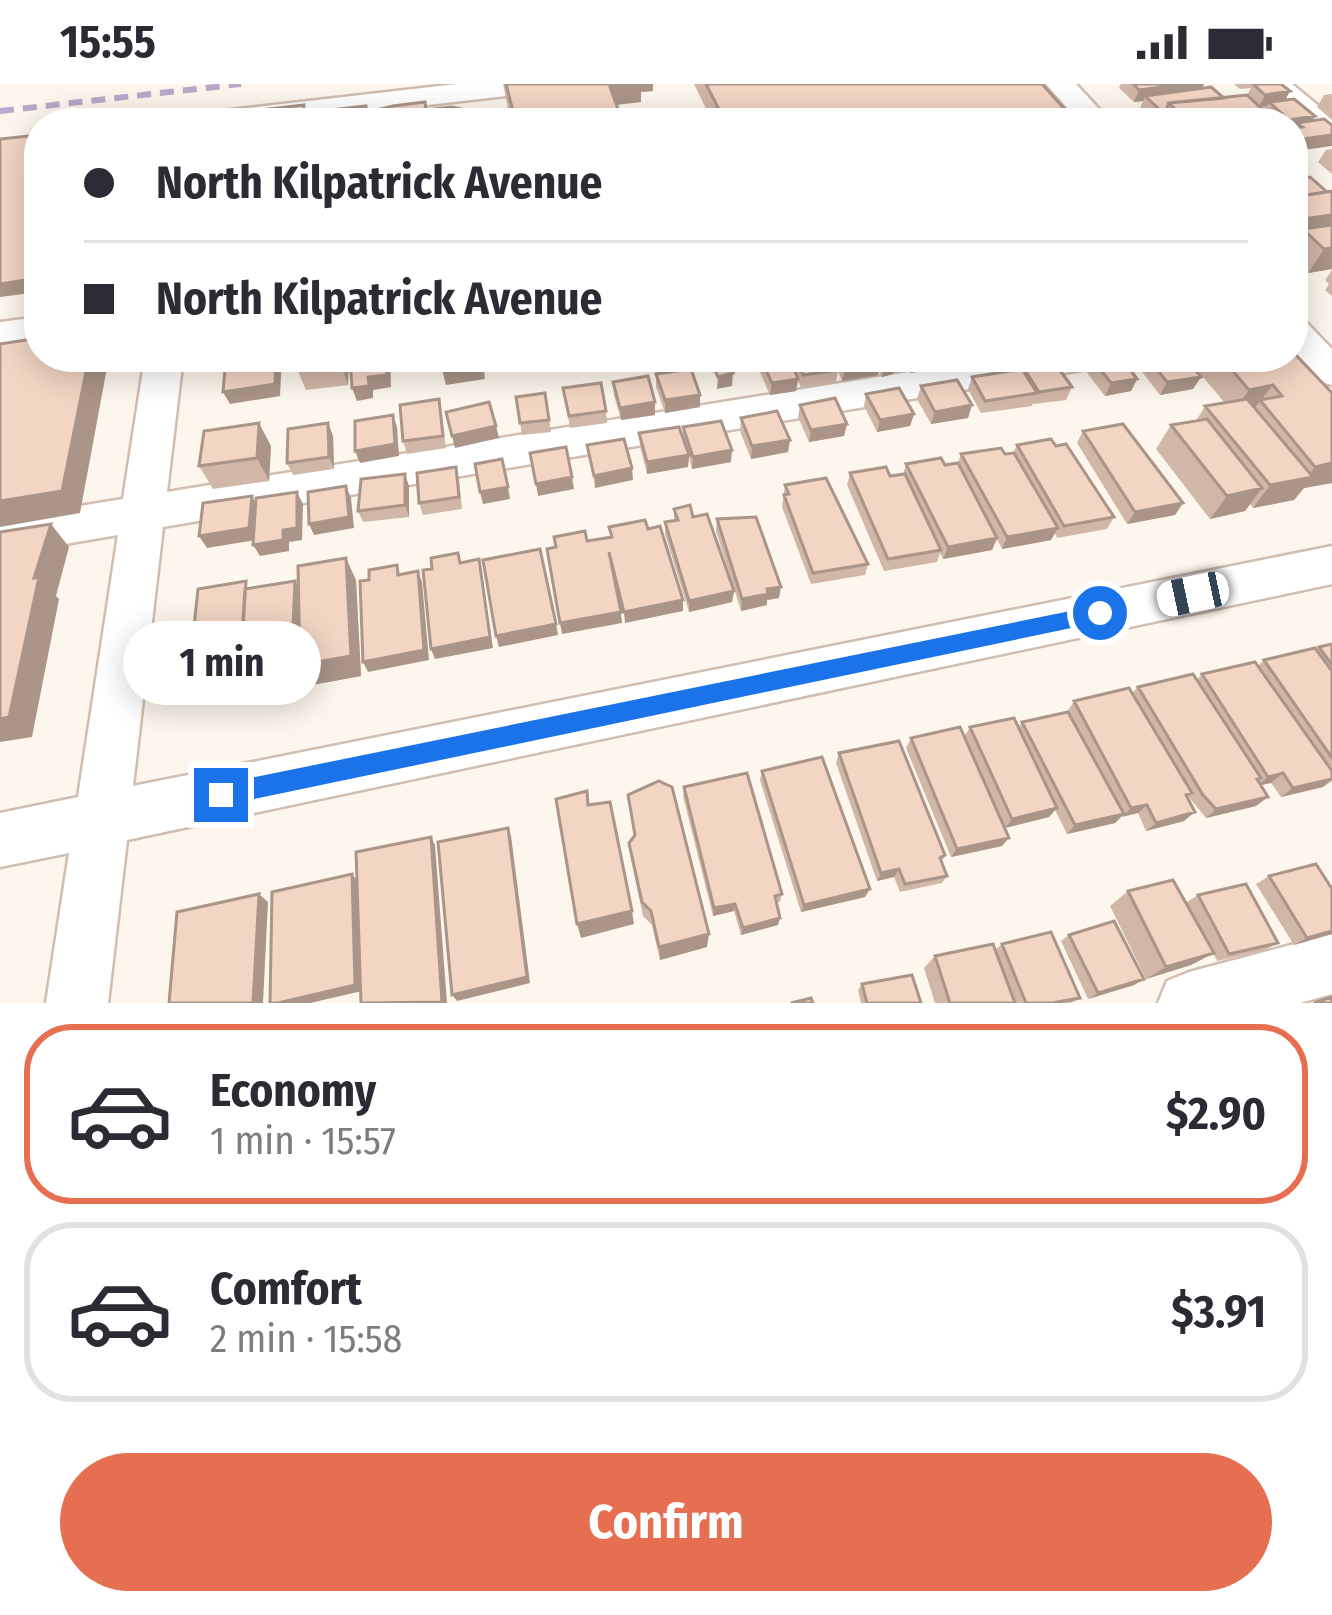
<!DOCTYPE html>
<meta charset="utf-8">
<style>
body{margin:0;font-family:"Fira Sans Condensed",sans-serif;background:#f2f2f3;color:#2b2b33;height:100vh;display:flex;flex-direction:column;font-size:45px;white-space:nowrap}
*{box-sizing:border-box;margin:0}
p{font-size:39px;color:#7c7c81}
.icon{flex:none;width:66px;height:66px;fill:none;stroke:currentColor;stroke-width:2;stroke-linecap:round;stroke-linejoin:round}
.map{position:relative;height:919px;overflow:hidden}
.drawer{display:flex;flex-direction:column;background:#fff;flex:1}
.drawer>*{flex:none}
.hud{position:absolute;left:24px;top:24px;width:1284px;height:264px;border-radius:48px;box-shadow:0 6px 30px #0003;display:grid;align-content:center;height:264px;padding:0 60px;background:#fff}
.end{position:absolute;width:54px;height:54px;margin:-27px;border:15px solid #1a73e8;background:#fff;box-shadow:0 0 0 6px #fff}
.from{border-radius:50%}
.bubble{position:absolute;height:84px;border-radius:42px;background:#fff;box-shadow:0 6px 30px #0003;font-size:39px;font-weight:700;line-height:84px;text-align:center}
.car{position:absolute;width:36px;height:72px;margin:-36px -18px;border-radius:15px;box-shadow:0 0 9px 3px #0007;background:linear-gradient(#fff 24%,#345 0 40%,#fff 0 76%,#345 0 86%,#fff 0)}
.hud b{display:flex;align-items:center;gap:42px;height:114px;font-size:45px}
.hud b+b{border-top:3px solid #e1e1e2}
.hud i{width:30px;height:30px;background:#2b2b33}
ul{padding:21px 0 0;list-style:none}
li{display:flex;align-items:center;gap:36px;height:180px;margin:0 24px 18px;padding:0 36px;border:6px solid #e1e1e2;border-radius:48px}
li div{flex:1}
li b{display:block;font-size:45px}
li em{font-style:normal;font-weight:700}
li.active{border-color:#e76f51}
li>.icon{width:108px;height:108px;stroke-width:1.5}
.cta{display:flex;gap:24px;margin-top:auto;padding:24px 60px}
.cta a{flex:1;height:138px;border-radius:72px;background:#e76f51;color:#fff;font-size:48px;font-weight:700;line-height:138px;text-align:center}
.status{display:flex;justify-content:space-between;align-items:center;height:84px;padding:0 60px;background:#fff;direction:ltr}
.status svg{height:33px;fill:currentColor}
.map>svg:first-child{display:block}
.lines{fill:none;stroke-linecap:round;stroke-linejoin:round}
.minor-casing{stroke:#d1beb0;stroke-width:5}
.minor{fill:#fff;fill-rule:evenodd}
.rail{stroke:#b9a8c9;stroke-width:6;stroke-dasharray:14 9;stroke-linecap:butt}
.wall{fill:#d1b7a8}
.shaded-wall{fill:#aa9588}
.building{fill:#f3d5c3;stroke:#aa9588;stroke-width:3}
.route{fill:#1a73e8}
</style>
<div class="status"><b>15:55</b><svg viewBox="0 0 49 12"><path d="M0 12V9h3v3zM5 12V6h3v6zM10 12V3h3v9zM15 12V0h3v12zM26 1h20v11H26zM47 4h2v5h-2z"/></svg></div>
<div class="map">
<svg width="1332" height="919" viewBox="0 0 1332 919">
<rect width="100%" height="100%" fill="#fdf6ec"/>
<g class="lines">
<g class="minor-casing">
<path id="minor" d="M457,0H545L531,9L272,39H181L196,30Z
M1046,0H1076L1112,39H1081Z
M1260,0H1292L1332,33V57L1321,54Z
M39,233V257L0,264V238Z
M1293,235L1306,238L1332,265V301L1318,297L1293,270Z
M145,273H183L167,408L1001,273H1100L1095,282L1081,286L163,443L133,702L1332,462V500L127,756L108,919H46L69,769L0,783V729L78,713L118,451L0,471V435L123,415Z
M1332,850V910L1300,919H1158L1167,897L1189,888Z"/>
</g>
<use href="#minor" class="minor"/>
<path class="rail" d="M0,27L241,0"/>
</g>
<path class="wall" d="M503,0H653V7L641,8V18L617,21L623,39H511Z
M694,0H1042L1077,39H713Z
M1121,0H1204L1202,4L1224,14L1247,11L1251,4L1240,5L1234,0H1281L1290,7L1285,16L1313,36L1324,35L1296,67L1293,65V39H1272L1265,32L1264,34L1272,39H1156L1140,24L1143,17L1134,18L1119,4Z
M1332,10V36L1317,23L1324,11Z
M1332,65V90L1318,78L1326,66Z
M1293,75L1299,95L1327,108L1332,107V185L1308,189L1293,175L1295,158L1293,159Z
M1332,186V212L1325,206L1329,200L1325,196Z
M297,273H349L348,301L306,306L296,283Z
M790,273H893V290L882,293L879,287L878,291L842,297L838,287L836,298L801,303L798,297L796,307L770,311L760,288L761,275L790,276Z
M902,273H965L962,281L910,289Z
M1138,273H1185L1201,293L1193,305L1160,311L1135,279Z
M1189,273H1293L1332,399L1304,404L1294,416L1253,424L1250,420L1245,427L1210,435L1156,365L1171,341L1196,337L1205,322L1224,318L1188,275Z
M1093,276L1137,295L1131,307L1105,312L1087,289Z
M1023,283L1072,303L1066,316L1034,320L1033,319L1032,322L981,329L968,305L972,293L1022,286Z
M656,290L700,311V323L665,329L656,303Z
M613,298L655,318V331L621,336L614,311Z
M921,302L972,321L968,334L931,340L917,315Z
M563,304L606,327L607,339L570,344Z
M545,309L551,348L522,351L516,313Z
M866,310L914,330L910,342L877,348L864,322Z
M439,315L446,364L407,370L403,357Z
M800,321L847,340L844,352L809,358L798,333Z
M741,334L788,368L751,375L740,347Z
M328,339L333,352L334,385L293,391L287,379Z
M683,343L731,378L692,385L689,373L688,383L647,390L640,362L639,349L683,353Z
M1083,347L1183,419L1175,431L1127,440L1077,359Z
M1017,361L1114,433L1107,445L1057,454L1055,449L1051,456L1002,465L997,455L992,466L943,475L940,469L937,478L884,487L847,401L850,389L890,392L903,390L906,380L945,381L958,379L961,370L1013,369Z
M271,362L269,397L213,405L199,382Z
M459,395L462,425L423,431L419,419Z
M785,401L868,480L865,491L811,500L782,423Z
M409,402V433L363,438L358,427Z
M674,425L693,433L734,507L732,518L689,528L665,450V438L674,437Z
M717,435L779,514L767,516V521L741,527L716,447Z
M356,496L361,592L312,601L304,589V607L254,616L244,602L197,610L188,600L250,504H298Z
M1332,560V685H1330L1332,697L1323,703L1281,713L1271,699L1260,701L1256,722L1206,734L1188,712L1184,737L1146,747L1138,729L1121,732L1115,739L1067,750L1055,726L1049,733L1005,744L1002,762L951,773L906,664L911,654L964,653L970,643L1018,644L1022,638L1067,628L1074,617L1132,609L1138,603L1197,596L1202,590L1258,582L1264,576L1316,565Z
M839,669L945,771L942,777L947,792L942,799L900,808L894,793L877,797L836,679Z
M762,687L870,805L865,813L801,828L760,696Z
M684,703L782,810L780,818H777L778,841L741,851L734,827L713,832L683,712Z
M628,711L707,863L660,876L652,841L643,832L631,775L629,759L634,753Z
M1269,792L1332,850L1294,861L1256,800Z
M1128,807L1187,818L1198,811L1278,859L1265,866L1217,877L1213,869L1191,881L1146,895L1110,822Z
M1069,851L1134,901L1088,915L1061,857Z
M1002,860L1080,914L1071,919H935L924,884L935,872L995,866Z
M862,900L921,919H861L858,906Z"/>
<path class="shaded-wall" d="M603,0H653V7L641,8V18L604,22Z
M1184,0H1204L1200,9L1145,12L1143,17L1134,18L1139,6Z
M1290,7L1283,20L1269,18L1267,22L1259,23L1265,11Z
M1166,26L1160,38L1156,39L1161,27Z
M1315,32L1308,45L1296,39L1293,44V39H1287L1289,36Z
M1332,51V62L1296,67L1303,55Z
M1305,83L1298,96L1293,97V85Z
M1332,131V152L1303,145L1293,159L1295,136Z
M1332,164V185L1308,189L1324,165Z
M39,194V208L0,213V200Z
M89,273H109L80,429L0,443V417Z
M276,273H282L280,312L230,320L223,308Z
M340,273H349L348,301L340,277Z
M386,273H390L391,303L373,306V314L357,317L352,304L368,293Z
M439,273H489L490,279L483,280L485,295L446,301Z
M511,273H535L536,280L512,283Z
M938,273H965L962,281L910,289L913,277Z
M896,278L893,290L882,293L885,280Z
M881,279L878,291L842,297L845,285Z
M733,289L732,302L717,305L718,293Z
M1201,293L1193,305L1160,311L1167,298Z
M798,295L796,307L770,311L772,299Z
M1137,295L1131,307L1105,312L1111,299Z
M1273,301L1254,325L1233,329L1249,306Z
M700,311V323L665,329V316Z
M655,318V331L621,336L620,324Z
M972,321L968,334L931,340L935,328Z
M914,330L910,342L877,348L880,336Z
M393,331L397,343L399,372L360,379L355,367Z
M259,339L271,362L269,397L257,374Z
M328,339L333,352L334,385L329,373Z
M847,340L844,352L809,358L811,346Z
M496,342L499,354L455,364L452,352Z
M790,356L788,368L751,375L752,362Z
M732,366L731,378L692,385L693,373Z
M689,371L688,383L647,390V378Z
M1332,379V399L1304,404L1294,416L1253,424L1270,401L1305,395L1315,383Z
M632,384L633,396L595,404L594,392Z
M405,390L409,402V433L405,421Z
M572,393L574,405L538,412L536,400Z
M346,402L351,414L354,444L314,451L309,440Z
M508,403L510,415L483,420L480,408Z
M1262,404L1245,427L1210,435L1227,412Z
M297,408L303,420L302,456L289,458V467L260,472L253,461L283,446Z
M252,412L258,424L256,456L207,464L199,452Z
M1183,419L1175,431L1127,440L1135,428Z
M51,440L69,463L56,512L59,515L32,653L0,658V635L34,494Z
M1058,444L1051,456L1002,465L1007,453Z
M997,454L992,466L943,475L948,463Z
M346,474L356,496L361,592L312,601L304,589V607L291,587L295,497L306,518Z
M479,475L493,564L435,575L431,565Z
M418,487L422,498L429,576L368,588L363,578Z
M781,503L779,514L767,516V521L741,527L742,515L767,505Z
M734,507L732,518L689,528V517Z
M683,516V527L625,539L624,528Z
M621,528L622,539L562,550L560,539Z
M556,540L558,551L499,563L496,552Z
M1283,689L1271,699L1257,702L1268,693Z
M1332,695L1323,703L1281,713L1293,704Z
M1268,713L1256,722L1206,734L1216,725Z
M1147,721L1138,729L1122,733L1131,724Z
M1057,724L1049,733L1005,744L1012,735Z
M1195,728L1184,737L1146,747L1156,739Z
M1124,730L1115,739L1067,750L1075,741Z
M508,744L511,752L530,899L457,917L452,911Z
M431,753L435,761L447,919H438Z
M1009,754L1002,762L951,773L957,765Z
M899,785L894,793L877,797L881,789Z
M352,790L358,798L362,907L310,919H278Z
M870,805L865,813L801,828L804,821Z
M259,810L268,818L263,919H253Z
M735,820L734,827L713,832L714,824Z
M632,827L634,840L581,854L577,840Z
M780,834L778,841L741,851L743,844Z
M1332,847V850L1294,861L1307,854Z
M709,850L707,863L660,876L659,863Z
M1214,869L1191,881L1146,895L1166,883Z
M1144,895L1134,901L1088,915L1098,909Z"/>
<path class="building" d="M506,0H609L623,39H516Z
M706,0H1042L1077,39H726Z
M1133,0H1184L1139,6Z
M1253,0H1281L1290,7L1265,11Z
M1211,3L1224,14L1169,19L1166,26L1161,27L1145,12Z
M1247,11L1266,29L1187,37L1169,19Z
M1294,15L1315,32L1289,36L1269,18Z
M425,18L426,26L452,23L466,26L467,31L489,28L491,39H374L373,27L393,22Z
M304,21V29L366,22L368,39H235V29Z
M1266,33L1272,39H1222Z
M1324,35L1332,41V51L1303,55L1293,47V44L1302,43L1296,39Z
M39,51V194L0,200V55Z
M1293,75L1305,83L1293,85Z
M1310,93L1327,108L1293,113V96Z
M1332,107V131L1295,136L1293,135V113Z
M1332,141V164L1324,165L1303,145Z
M39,254V273H89L62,407L0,417V260Z
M1293,268L1332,309V379L1315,383L1260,316L1282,312L1273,301L1249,306L1221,273H1293Z
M226,273H276L275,300L223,308Z
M297,273H340V277L296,283Z
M350,273H386L387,291L368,293L369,302L352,304Z
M778,273H789L798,295L772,299L761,275Z
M795,273H832L838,286L803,291Z
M839,273H878L881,279L845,285Z
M881,273H893L896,278L885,280Z
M911,273H938L913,277Z
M1114,273H1121L1137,295L1111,299L1093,276Z
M1147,273H1185L1201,293L1167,298Z
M1054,278L1072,303L1039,308L1023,283Z
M729,281L733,289L718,293L714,284Z
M691,285L700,311L665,316L656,290Z
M1022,285L1037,309L985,317L972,293Z
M648,292L655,318L620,324L613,298Z
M957,296L972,321L935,328L921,302Z
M601,299L606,327L569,332L563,304Z
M899,304L914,330L880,336L866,310Z
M545,309L549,336L520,339L516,313Z
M835,314L847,340L811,346L800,321Z
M439,315L443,352L403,357L400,321Z
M1247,315L1313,393L1270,401L1205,322Z
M489,318L496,342L452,352L446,328Z
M777,327L790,356L752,362L741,334Z
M393,331L395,360L355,367V337Z
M1207,335L1262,404L1227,412L1171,341Z
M721,337L732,366L693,373L683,343Z
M259,339L257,374L199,382L204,347Z
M328,339L329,373L287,379L288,345Z
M1123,340L1183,419L1135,428L1083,347Z
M679,343L689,371L647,378L639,349Z
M624,355L632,384L594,392L587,361Z
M1051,355L1056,362L1066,360L1114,433L1064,442L1017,361Z
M566,363L572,393L536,400L530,369Z
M1001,364L1005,370L1014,369L1058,444L1007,453L961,370Z
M941,374L945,381L958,379L997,454L948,463L906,380Z
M502,375L508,403L480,408L475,380Z
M456,383L459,413L419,419L417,389Z
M886,383L890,392L905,390L941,466L888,475L850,389Z
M405,390V421L358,427L361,395Z
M826,394L868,480L813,489L784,411L789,410L785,401Z
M346,402L349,433L309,440L308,408Z
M297,408V444L283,446V456L253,461L256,414Z
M252,412L249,444L199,452L203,419Z
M690,421L693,433L707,430L734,507L689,517L665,438L678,436L674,425Z
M756,433L781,503L767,505L768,510L742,515L717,435Z
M645,436L648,445L660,442L683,516L624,528L609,468L621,528L560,539L547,465L556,463L554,453L585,447L587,457L612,453L609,443Z
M51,440L34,494L39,493L9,633L0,635V448Z
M540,465L556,540L496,552L483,476Z
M458,469L460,479L479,475L490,553L431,565L423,486L432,485L431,474Z
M346,474L351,572L300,581L298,482Z
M397,481L398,491L418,487L424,566L363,578L360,497L369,496V486Z
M246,497L240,591L188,600L198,505Z
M295,497L291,587L239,596L245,505Z
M1332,560V581L1319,563Z
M1315,564L1332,587V674L1264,576Z
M1255,578L1332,687V695L1293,704L1283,689L1268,693L1202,590Z
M1193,590L1261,694L1257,695L1268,713L1216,725L1203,711L1138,603Z
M1129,604L1192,709L1186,711L1195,728L1156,739L1147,721L1131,724L1074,617Z
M1068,628L1124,730L1075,741L1022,638Z
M1014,634L1057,724L1012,735L970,643Z
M960,643L1009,754L957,765L911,654Z
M899,657L945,771L940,774L947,792L905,800L899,785L881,789L839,669Z
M822,673L870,805L804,821L762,687Z
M747,689L782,810L775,812L780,834L743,844L735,820L714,824L684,703Z
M659,697L672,703L709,850L659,863L651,827L642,818L629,759L635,751L628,711Z
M587,707L588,721L610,718L632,827L577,840L556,715Z
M508,744L527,893L452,911L438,758Z
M431,753L442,918L361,919L356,768Z
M1316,780L1332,805V847L1307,854L1269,792Z
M352,790L355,901L278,919H270L272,808Z
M1173,796L1214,869L1166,883L1128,807Z
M1246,800L1278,859L1229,870L1198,811Z
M259,810L253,919H169L177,828Z
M1114,837L1144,895L1098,909L1069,851Z
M1051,848L1080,914L1052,919H1026L1002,860Z
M993,860L1015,919H950L935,872Z
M912,891L921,919H867L862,900Z
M1332,913V919H1314Z
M811,914L813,919H791Z"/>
<path class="route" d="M1100,521L1111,529L1100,538L221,722L209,711L221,700Z"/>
</svg>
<i class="end from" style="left:1100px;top:529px"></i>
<i class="end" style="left:221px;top:711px"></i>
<div class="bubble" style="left:123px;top:537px;width:198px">1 min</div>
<i class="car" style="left:1193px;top:510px;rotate:258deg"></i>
<div class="hud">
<b><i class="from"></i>North Kilpatrick Avenue</b>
<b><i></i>North Kilpatrick Avenue</b>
</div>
</div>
<section class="drawer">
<ul>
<li class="active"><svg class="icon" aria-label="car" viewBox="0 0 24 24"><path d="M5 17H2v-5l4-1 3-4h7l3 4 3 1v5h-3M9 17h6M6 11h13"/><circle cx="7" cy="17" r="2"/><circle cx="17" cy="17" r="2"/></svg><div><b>Economy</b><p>1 min · 15:57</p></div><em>$2.90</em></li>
<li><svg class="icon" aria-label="car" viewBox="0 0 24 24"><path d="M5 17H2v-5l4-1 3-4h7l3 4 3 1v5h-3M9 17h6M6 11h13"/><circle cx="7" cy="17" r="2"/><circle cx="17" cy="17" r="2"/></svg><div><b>Comfort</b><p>2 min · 15:58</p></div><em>$3.91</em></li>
</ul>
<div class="cta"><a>Confirm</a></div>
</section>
